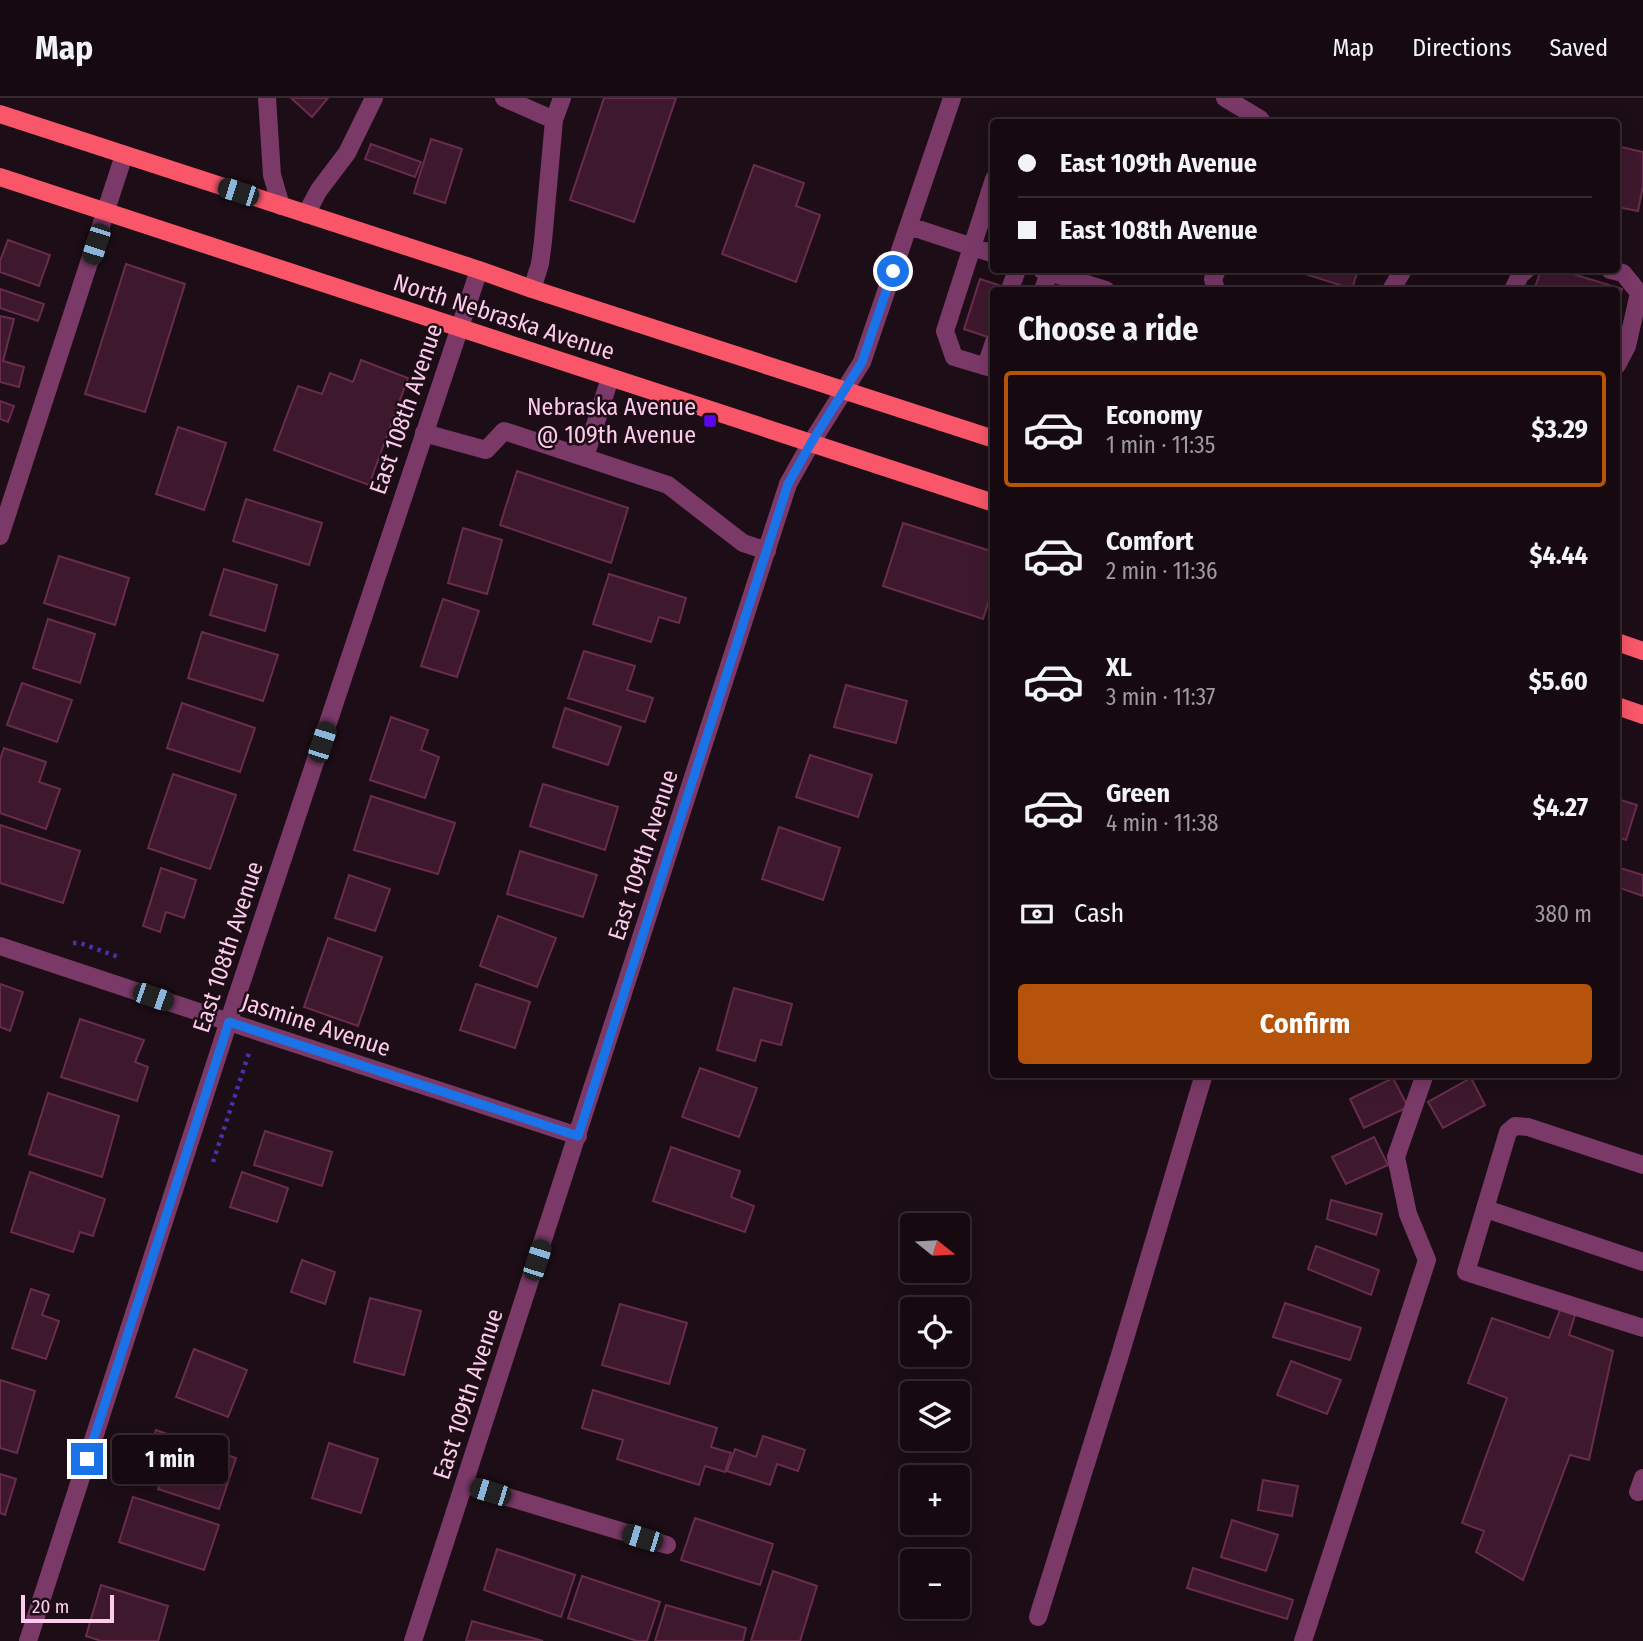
<!DOCTYPE html>
<meta charset="utf-8">
<style>
body{margin:0;font-family:"Fira Sans Condensed",sans-serif;background:#1f1319;color:#f1f3f6;height:100vh;display:flex;flex-direction:column;font-size:26px;white-space:nowrap}
*{box-sizing:border-box;margin:0}
p{font-size:23px;color:#9e9a9f}
.icon{flex:none;width:38px;height:38px;fill:none;stroke:currentColor;stroke-width:2;stroke-linecap:round;stroke-linejoin:round}
.map{position:relative;flex:1;overflow:hidden}
.side{position:absolute;left:990px;top:189px;width:630px;height:791px;display:flex;flex-direction:column;background:#160a10;border-radius:7px;box-shadow:0 4px 18px #0003,0 0 0 2px #352b30}
.side>*{flex:none}
.banner{position:absolute;left:990px;top:21px;width:630px;height:154px;border-radius:7px;box-shadow:0 4px 18px #0003,0 0 0 2px #352b30;display:grid;align-content:center;height:154px;padding:0 28px;background:#160a10}
.needle{width:46px;rotate:108deg}
.fabs{position:absolute;left:900px;top:1115px;display:grid;gap:14px}
.fabs a{display:grid;place-items:center;width:70px;height:70px;border-radius:7px;background:#160a10;box-shadow:0 4px 18px #0003,0 0 0 2px #352b30;font-size:35px}
.scale{position:absolute;left:21px;bottom:18px;width:93px;box-sizing:border-box;padding-left:7px;border:4px solid #fdcbeb;border-top:0;font-size:19px;line-height:24px;white-space:nowrap;color:#fdcbeb;-webkit-text-stroke:5px #1d0d16;paint-order:stroke}
.end{position:absolute;width:32px;height:32px;margin:-16px;border:9px solid #1a73e8;background:#fff;box-shadow:0 0 0 4px #fff}
.from{border-radius:50%}
.bubble{position:absolute;height:49px;border-radius:7px;background:#160a10;box-shadow:0 4px 18px #0003,0 0 0 2px #352b30;font-size:23px;font-weight:700;line-height:49px;text-align:center}
.car{position:absolute;width:21px;height:42px;margin:-21px -10px;border-radius:9px;box-shadow:0 0 5px 2px #0007;background:linear-gradient(#222 24%,#8ab4d8 0 40%,#222 0 76%,#8ab4d8 0 86%,#222 0)}
.banner b{display:flex;align-items:center;gap:24px;height:66px;font-size:26px}
.banner b+b{border-top:2px solid #352b30}
.banner i{width:18px;height:18px;background:#f1f3f6}
ul{padding:0;list-style:none}
li{display:flex;align-items:center;gap:21px;height:116px;margin:0 14px 10px;padding:0 14px;border:4px solid transparent;border-radius:7px}
li div{flex:1}
li b{display:block;font-size:26px}
li em{font-style:normal;font-weight:700}
li.current{border-color:#b45309}
li>.icon{width:63px;height:63px;stroke-width:1.5}
h2{padding:0 28px;font-size:32px;line-height:84px}
.pay{display:flex;align-items:center;gap:18px;height:77px;padding:0 28px;font-size:26px}
.pay p{margin-inline-start:auto}
.cta{display:flex;gap:14px;margin-top:auto;padding:14px 28px}
.cta a{flex:1;height:80px;border-radius:7px;background:#b45309;color:#fff;font-size:28px;font-weight:700;line-height:80px;text-align:center}
header{display:flex;align-items:center;gap:42px;box-sizing:border-box;height:98px;padding:0 35px;background:#160a10;border-bottom:2px solid #352b30}
header strong{font-size:33px}
nav{display:flex;gap:38px;margin-inline-start:auto;font-size:24px}
.map>svg:first-child{display:block}
.building{fill:#3e192d;stroke:#692c4d;stroke-width:2}
.lines{fill:none;stroke-linecap:round;stroke-linejoin:round}
.path{stroke:#4931ab;stroke-width:4.5;stroke-dasharray:3.5 5;stroke-linecap:butt}
.minor{stroke:#7b3968;stroke-width:18}
.major{stroke:#f95669;stroke-width:18}
.route{stroke:#1a73e8;stroke-width:9}
.poi-dot{fill:#5908ec;stroke:#1d0d16;stroke-width:2.5}
.labels{text-anchor:middle;dominant-baseline:central;stroke-width:5;stroke-linejoin:round;paint-order:stroke}
.street-label{font-size:24px;fill:#fdcbeb;stroke:#1d0d16}
.poi-label{font-size:24px;fill:#fdcbeb;stroke:#1d0d16;text-anchor:end}
</style>
<header>
<strong>Map</strong>
<nav><a>Map</a><a>Directions</a><a>Saved</a></nav>
</header>
<div class="map">
<svg width="1643" height="1543" viewBox="0 0 1643 1543">
<rect width="100%" height="100%" fill="#1d0d16"/>
<path class="building" d="M291,0H328L312,19Z
M604,0H676L634,124L570,102Z
M431,41L462,51L445,105L414,95Z
M371,46L421,64L415,79L365,61Z
M1617,48L1643,54V88L1638,113L1617,109Z
M754,67L804,85L796,108L820,117L796,184L722,156Z
M8,142L50,157L39,188L0,174V163Z
M126,166L185,186L145,314L85,296Z
M1293,172H1358L1352,191Z
M1541,172H1560L1622,191L1617,208V192H1534Z
M980,181L1014,192H994V241L964,231Z
M0,191L44,206L38,223L0,210Z
M0,218L14,221L3,263L24,269L19,289L0,284Z
M361,262L408,280L369,387L274,352L298,288L322,296L330,275L353,284Z
M0,303L14,308L8,324L0,321Z
M178,329L226,345L204,412L156,396Z
M517,373L628,410L611,465L500,427Z
M246,401L322,425L309,467L233,443Z
M903,425L994,454V487L983,521L883,488Z
M463,430L502,442L487,496L448,485Z
M59,458L129,480L115,527L44,505Z
M224,471L277,487L265,533L210,517Z
M609,476L686,500L679,525L659,519L651,544L593,526Z
M443,501L479,513L457,579L421,568Z
M48,521L95,536L80,585L33,570Z
M202,534L278,557L263,603L188,580Z
M584,553L635,568L627,592L653,600L645,624L568,600Z
M22,585L72,602L57,644L7,627Z
M846,587L907,603L896,645L834,629Z
M182,605L255,630L240,674L167,650Z
M565,610L621,629L608,667L553,649Z
M391,619L428,632L421,652L439,659L425,700L370,682Z
M4,650L46,664L39,684L60,691L46,731L0,715V662Z
M810,657L872,677L858,719L796,699Z
M173,676L236,697L210,771L148,750Z
M543,686L618,709L605,752L530,728Z
M371,698L455,725L438,776L354,752Z
M1617,701L1637,707L1626,742L1617,739Z
M0,727L80,753L63,805L0,785Z
M779,729L840,750L823,802L762,781Z
M520,753L597,777L583,819L507,796Z
M1617,769L1643,777V798L1617,789Z
M161,770L196,782L184,820L166,814L160,834L143,828Z
M349,777L390,791L375,833L335,820Z
M498,818L556,840L537,889L480,868Z
M328,840L382,859L358,928L304,909Z
M0,886L23,894L10,933L0,929Z
M476,886L530,904L515,950L460,932Z
M734,890L792,906L781,947L761,942L755,963L717,952Z
M80,921L144,942L135,964L148,969L137,1003L61,979Z
M700,970L757,990L739,1039L682,1019Z
M1393,980L1408,1009L1364,1030L1350,1001Z
M1471,980L1485,1007L1443,1030L1428,1004Z
M48,995L119,1018L102,1079L29,1056Z
M265,1033L332,1054L322,1088L254,1067Z
M1374,1039L1388,1067L1346,1086L1332,1059Z
M671,1049L740,1073L731,1099L754,1108L745,1134L653,1103Z
M30,1074L105,1101L93,1138L80,1134L73,1154L11,1134Z
M242,1074L288,1090L277,1124L230,1109Z
M1331,1102L1382,1116L1376,1137L1327,1121Z
M1316,1148L1379,1172L1371,1197L1308,1171Z
M302,1162L335,1174L325,1206L291,1194Z
M31,1191L49,1197L42,1217L59,1223L46,1261L12,1250Z
M370,1200L421,1213L404,1277L354,1264Z
M1285,1205L1361,1230L1350,1262L1273,1239Z
M620,1206L687,1225L669,1286L602,1267Z
M1560,1212L1575,1217L1569,1237L1613,1253L1589,1362L1570,1357L1523,1482L1476,1454L1484,1433L1462,1425L1507,1300L1468,1285L1492,1220L1549,1240Z
M194,1251L247,1272L228,1319L176,1299Z
M1291,1263L1341,1282L1327,1316L1277,1297Z
M0,1282L35,1293L17,1355L0,1350Z
M593,1292L717,1330L711,1349L731,1355L725,1374L705,1368L699,1387L617,1361L623,1342L582,1330Z
M156,1332L236,1360L219,1411L158,1391L167,1365L147,1358Z
M763,1338L805,1352L798,1373L777,1366L770,1387L727,1373L735,1351L756,1359Z
M329,1345L378,1361L361,1415L312,1400Z
M0,1376L16,1381L5,1417L0,1415Z
M1263,1382L1298,1388L1292,1418L1258,1412Z
M133,1399L219,1427L204,1472L119,1444Z
M695,1420L773,1446L760,1487L681,1462Z
M1232,1422L1278,1437L1266,1473L1221,1459Z
M497,1451L575,1477L561,1519L484,1492Z
M1193,1470L1293,1502L1287,1521L1187,1490Z
M773,1473L817,1488L800,1543H751Z
M582,1478L660,1504L647,1543H637L568,1520Z
M101,1487L168,1508L158,1543H101L86,1538Z
M666,1507L746,1530L743,1543H655Z
M472,1523L543,1543H466Z"/>
<g class="lines">
<path class="path" d="M73,845H80L121,860
M213,1064L249,955"/>
<path class="minor" d="M267,0L272,77L281,108
M504,0L554,22
M1225,0L1260,21L1262,24
M994,81L945,233L954,259L994,271
M306,116L319,92L347,55L374,0
M909,128L994,156
M1042,172L1106,192
M1610,172L1623,175L1639,195L1627,248L1617,267
M532,191L540,166L543,143L554,22L562,0
M1010,191L1017,172
M1043,192L1049,174
M1216,192L1213,181L1217,172
M1391,192L1403,172
M1513,192L1520,177L1526,172
M986,268L994,244
M424,335L486,352L504,333L668,387L743,445L767,453
M585,359L610,280
M0,438L124,57
M0,848L229,924L578,1038
M1643,1067L1528,1029L1515,1028L1508,1034L1466,1174L1643,1230
M1486,1111L1643,1164
M464,1386L667,1447
M1638,1394L1643,1380
M1038,1519L1120,1257L1204,976
M28,1543L236,901L479,172
M413,1543L788,386L811,345L862,264L952,0
M1303,1543L1427,1162L1408,1116L1396,1059L1425,976"/>
<path class="major" d="M0,16L479,172L532,191L994,341
M0,79L994,405
M1617,544L1643,553
M1617,608L1643,617"/>
</g>
<g class="lines">
<path class="route" d="M87,1361L229,924L578,1038L788,386L811,345L862,264L893,173"/>
</g>
<rect class="poi-dot" x="703" y="316" width="14" height="14" rx="3.5"/>
<g class="labels">
<g class="street-label">
<text transform="translate(504 219) rotate(18)">North Nebraska Avenue</text>
<text transform="translate(406 311) rotate(-71)">East 108th Avenue</text>
<text transform="translate(643 757) rotate(-72)">East 109th Avenue</text>
<text transform="translate(228 849) rotate(-72)">East 108th Avenue</text>
<text transform="translate(316 927) rotate(18)">Jasmine Avenue</text>
<text transform="translate(468 1296) rotate(-72)">East 109th Avenue</text>
</g>
<g class="poi-label">
<text x="696" y="309">Nebraska Avenue<tspan x="696" dy="28">@ 109th Avenue</tspan></text>
</g>
</g>
</svg>
<div class="fabs">
<a><svg class="needle" viewBox="-14 -14 28 28"><path d="M0-13l5 13h-10z" fill="#e53935"/><path d="M0 13l5-13h-10z" fill="#9e9a9f"/></svg></a>
<a><svg class="icon" aria-label="locate" viewBox="0 0 24 24"><circle cx="12" cy="12" r="6"/><path d="M12 2v4M12 18v4M2 12h4M18 12h4"/></svg></a>
<a><svg class="icon" aria-label="layers" viewBox="0 0 24 24"><path d="M12 4l9 5-9 5-9-5zM3 14l9 5 9-5"/></svg></a>
<a>+</a>
<a>−</a>
</div>
<div class="scale">20 m</div>
<i class="end from" style="left:893px;top:173px"></i>
<i class="end" style="left:87px;top:1361px"></i>
<div class="bubble" style="left:112px;top:1337px;width:116px">1 min</div>
<i class="car" style="left:238px;top:94px;rotate:288deg"></i>
<i class="car" style="left:96px;top:146px;rotate:198deg"></i>
<i class="car" style="left:322px;top:644px;rotate:18deg"></i>
<i class="car" style="left:153px;top:899px;rotate:109deg"></i>
<i class="car" style="left:537px;top:1162px;rotate:18deg"></i>
<i class="car" style="left:490px;top:1394px;rotate:287deg"></i>
<i class="car" style="left:642px;top:1440px;rotate:287deg"></i>
<div class="banner">
<b><i class="from"></i>East 109th Avenue</b>
<b><i></i>East 108th Avenue</b>
</div>
<section class="side">
<h2>Choose a ride</h2>
<ul>
<li class="current"><svg class="icon" aria-label="car" viewBox="0 0 24 24"><path d="M5 17H2v-5l4-1 3-4h7l3 4 3 1v5h-3M9 17h6M6 11h13"/><circle cx="7" cy="17" r="2"/><circle cx="17" cy="17" r="2"/></svg><div><b>Economy</b><p>1 min · 11:35</p></div><em>$3.29</em></li>
<li><svg class="icon" aria-label="car" viewBox="0 0 24 24"><path d="M5 17H2v-5l4-1 3-4h7l3 4 3 1v5h-3M9 17h6M6 11h13"/><circle cx="7" cy="17" r="2"/><circle cx="17" cy="17" r="2"/></svg><div><b>Comfort</b><p>2 min · 11:36</p></div><em>$4.44</em></li>
<li><svg class="icon" aria-label="car" viewBox="0 0 24 24"><path d="M5 17H2v-5l4-1 3-4h7l3 4 3 1v5h-3M9 17h6M6 11h13"/><circle cx="7" cy="17" r="2"/><circle cx="17" cy="17" r="2"/></svg><div><b>XL</b><p>3 min · 11:37</p></div><em>$5.60</em></li>
<li><svg class="icon" aria-label="car" viewBox="0 0 24 24"><path d="M5 17H2v-5l4-1 3-4h7l3 4 3 1v5h-3M9 17h6M6 11h13"/><circle cx="7" cy="17" r="2"/><circle cx="17" cy="17" r="2"/></svg><div><b>Green</b><p>4 min · 11:38</p></div><em>$4.27</em></li>
</ul>
<div class="pay"><svg class="icon" aria-label="cash" viewBox="0 0 24 24"><path d="M3 7h18v10H3z"/><circle cx="12" cy="12" r="2"/></svg>Cash<p>380 m</p></div>
<div class="cta"><a>Confirm</a></div>
</section>
</div>
